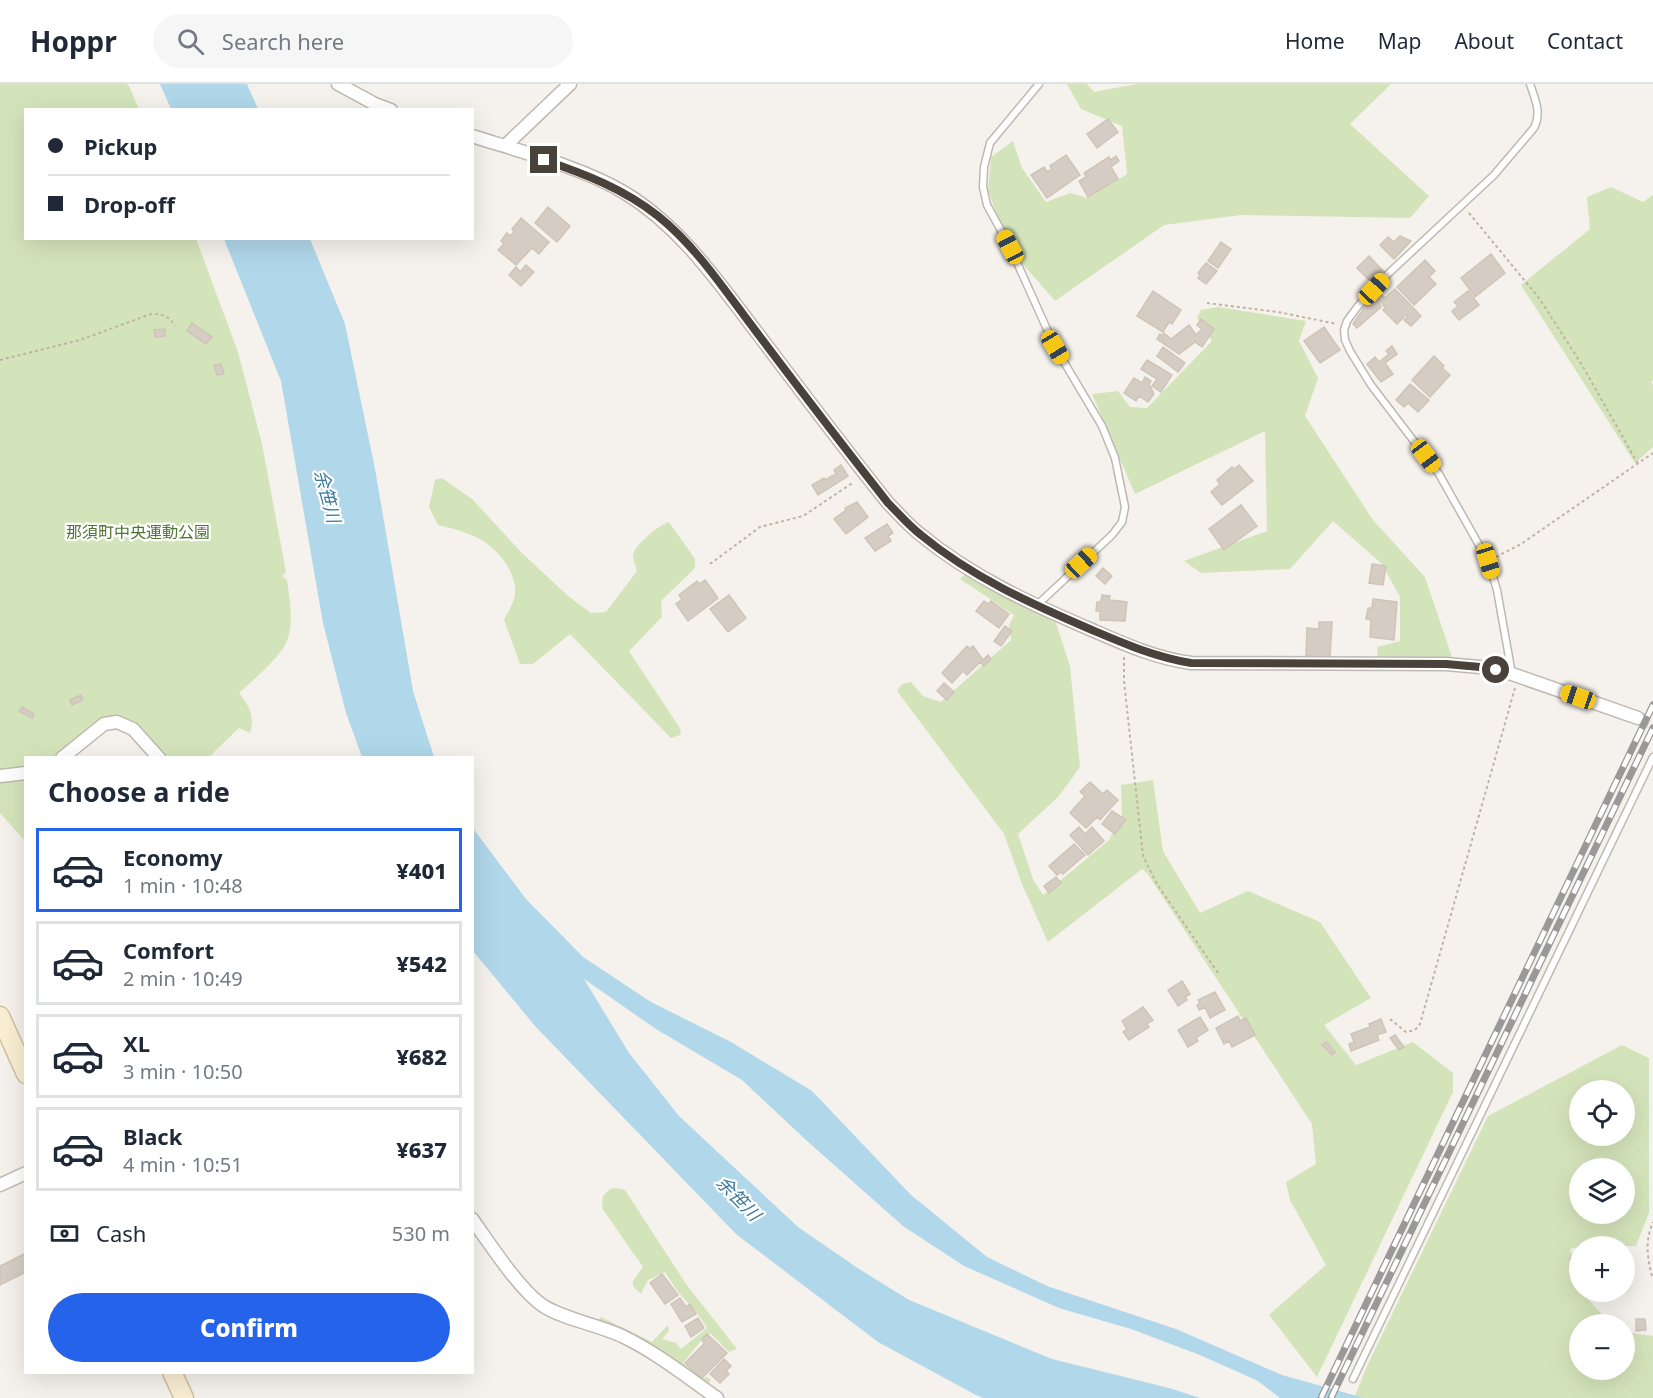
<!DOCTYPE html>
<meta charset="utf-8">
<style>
body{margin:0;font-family:"Noto Sans","Noto Sans JP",sans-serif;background:#f6f6f7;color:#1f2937;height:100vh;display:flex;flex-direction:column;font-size:22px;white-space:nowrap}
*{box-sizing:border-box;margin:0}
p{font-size:20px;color:#747a83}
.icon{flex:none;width:33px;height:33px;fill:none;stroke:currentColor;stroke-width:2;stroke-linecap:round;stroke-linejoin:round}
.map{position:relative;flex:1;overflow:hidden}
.panel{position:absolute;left:24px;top:672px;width:450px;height:618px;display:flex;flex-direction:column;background:#fff;border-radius:0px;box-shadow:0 6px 24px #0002}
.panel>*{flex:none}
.top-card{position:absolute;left:24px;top:24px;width:450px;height:132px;border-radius:0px;box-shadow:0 6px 24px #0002;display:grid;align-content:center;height:132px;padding:0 24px;background:#fff}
.fabs{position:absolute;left:1569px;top:996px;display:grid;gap:12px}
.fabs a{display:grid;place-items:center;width:66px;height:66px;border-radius:50%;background:#fff;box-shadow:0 6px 24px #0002;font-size:30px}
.end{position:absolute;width:27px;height:27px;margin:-14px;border:8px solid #48423b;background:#fff;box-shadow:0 0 0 3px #fff}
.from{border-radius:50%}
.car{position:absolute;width:18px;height:36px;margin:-18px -9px;border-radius:8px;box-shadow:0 0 4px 2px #0007;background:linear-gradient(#f5c518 24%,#345 0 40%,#f5c518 0 76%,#345 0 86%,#f5c518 0)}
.top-card b{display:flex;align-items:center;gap:21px;height:57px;font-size:22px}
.top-card b+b{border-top:2px solid #e0e1e3}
.top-card i{width:15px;height:15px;background:#1f2937}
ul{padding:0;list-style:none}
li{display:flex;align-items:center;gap:18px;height:84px;margin:0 12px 9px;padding:0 12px;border:3px solid #e0e1e3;border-radius:0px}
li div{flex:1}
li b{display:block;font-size:22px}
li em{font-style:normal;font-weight:800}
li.current{border-color:#2563eb}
li>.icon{width:54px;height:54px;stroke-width:1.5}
h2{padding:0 24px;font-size:27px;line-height:72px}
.pay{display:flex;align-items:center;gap:15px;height:66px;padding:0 24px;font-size:22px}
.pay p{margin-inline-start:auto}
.action{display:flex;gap:12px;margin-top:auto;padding:12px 24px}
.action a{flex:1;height:69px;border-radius:36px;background:#2563eb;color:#fff;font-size:24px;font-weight:800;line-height:69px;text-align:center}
header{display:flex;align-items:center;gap:36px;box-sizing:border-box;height:84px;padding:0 30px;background:#fff;border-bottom:2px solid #e0e1e3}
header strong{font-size:28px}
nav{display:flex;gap:33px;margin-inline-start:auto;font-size:21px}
.search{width:420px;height:54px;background:#f6f6f7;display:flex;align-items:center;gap:15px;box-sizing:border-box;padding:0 21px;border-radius:33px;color:#747a83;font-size:22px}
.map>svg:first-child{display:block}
.green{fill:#d4e4ba;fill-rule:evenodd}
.water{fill:#b0d7ea}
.building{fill:#d5cdc3;stroke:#cfc4b7;stroke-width:1.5}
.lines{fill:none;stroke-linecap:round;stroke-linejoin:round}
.street-tunnel{stroke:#d2cec9;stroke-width:12;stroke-dasharray:12 6;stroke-linecap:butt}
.lane-casing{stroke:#bfb8b0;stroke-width:9}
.street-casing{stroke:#bfb8b0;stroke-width:15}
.secondary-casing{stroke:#cfbfa1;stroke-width:21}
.path{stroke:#bfb3a3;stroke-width:2;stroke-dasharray:3 3;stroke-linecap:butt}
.lane{stroke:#fff;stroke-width:6}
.street{stroke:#fff;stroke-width:12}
.secondary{stroke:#f9edd2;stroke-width:18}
.rail-casing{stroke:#999;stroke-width:7}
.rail{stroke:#fff;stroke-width:4.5;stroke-dasharray:14;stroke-linecap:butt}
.route{stroke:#48423b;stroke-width:8}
.labels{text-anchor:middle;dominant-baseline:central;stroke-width:4.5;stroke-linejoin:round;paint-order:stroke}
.park-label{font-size:16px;fill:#517533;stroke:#fff}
.water-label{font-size:18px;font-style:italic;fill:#3a799b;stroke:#fff}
</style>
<header>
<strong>Hoppr</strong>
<div class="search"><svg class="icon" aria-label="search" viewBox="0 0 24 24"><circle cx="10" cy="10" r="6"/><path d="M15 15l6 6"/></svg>Search here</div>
<nav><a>Home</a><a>Map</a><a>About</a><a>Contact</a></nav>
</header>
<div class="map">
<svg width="1653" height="1314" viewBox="0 0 1653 1314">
<rect width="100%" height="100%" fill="#f5f1ec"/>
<path class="green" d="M0,0H127L129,2L139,25L26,26V154L196,155L238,268L262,360L286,488L282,492L287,496C290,517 295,541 285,561C278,575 251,598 239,609C250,623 255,632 250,649L239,644L209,673H162L117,634L56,673L26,674L25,757L0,729Z
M1067,0H1087L1094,8L1137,0H1391L1350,40L1429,112L1410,134L1241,131L1164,141L1055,217L1021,178L996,128L988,106L991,73L1013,57L1022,84L1046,118L1070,109L1088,114L1127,90L1122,42L1081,25Z
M1611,103L1643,118L1653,111V296L1651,298L1653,301V363L1635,379L1521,201L1590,145L1587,113Z
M1218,223L1306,237L1299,257L1318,294L1305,332L1373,436L1425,493L1452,573L1378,575L1377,563L1400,557V513L1382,480L1333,437L1290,485L1201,489L1184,477L1267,447L1265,347L1135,410L1092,310L1118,307L1130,323L1147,324L1212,257L1197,234L1201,226Z
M442,394L472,415L522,469L568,512L591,529L606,528L637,487C636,482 633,476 633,472C633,462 660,440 669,438L695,475V484L661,517L662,533L629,567L681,646L680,651L671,654L570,550L533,580H520L504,536C508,528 514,519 515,510C517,491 501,469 486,459C472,449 454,445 438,441L429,423L435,396Z
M965,490L1056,539L1070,582L1080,683L1059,712L1018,750L1033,795L1043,811L1109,756L1122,731L1121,701L1153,696L1163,767L1200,829L1248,807L1320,838L1371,914L1324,941L1356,981L1413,958L1453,989V1008L1317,1293L1269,1231L1326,1181L1290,1116L1286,1098L1316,1080L1312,1040L1147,789L1142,785L1048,858L1022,800L1004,750L897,607L902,600L911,598L923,612L941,618L1011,556L1009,541L1014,531L960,495Z
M1622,961L1649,974V1129L1636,1162H1580L1570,1165L1579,1193L1580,1208H1584L1586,1213L1611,1240H1580V1286H1624L1625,1248L1653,1252V1314H1364L1355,1312L1367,1282L1488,1032ZM1580,1006H1624V1052H1580ZM1580,1084H1624V1130H1580Z
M616,1104L625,1106L686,1200L737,1265L729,1268L710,1249L700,1258L683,1279L700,1296L707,1293L711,1296L705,1303L614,1243L598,1236L601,1233L652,1258L668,1241L669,1247L662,1255L676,1259L681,1265L707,1244C699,1230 690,1221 679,1209C674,1203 670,1195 665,1188L648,1196L641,1210L633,1202V1197L643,1183L602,1124L603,1112L610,1105Z"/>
<path class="water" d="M160,0H247L258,25H171Z
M224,155H310L345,240L375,385L413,607L434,673H362L346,629L323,539L281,297Z
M472,743L526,815L583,873L651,918L731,958L812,1007L911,1111L987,1173L1047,1202L1176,1245L1282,1291L1364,1314H1280L1258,1297L1200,1271L1131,1245L1059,1224L964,1182L903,1142L806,1056L742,996L656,945L584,895L629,969L679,1032L798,1143L859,1185L909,1216L1052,1275L1169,1304L1200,1314H983L976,1311L878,1258L736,1150L535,942L473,867Z"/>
<path class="building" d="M1108,35L1118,48L1097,64L1087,50Z
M1066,71L1080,91L1047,114L1031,91L1044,83L1047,88L1052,85L1050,82Z
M1116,72L1119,77L1111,83L1118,95L1088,113L1079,97L1086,93L1084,89L1109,73L1110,76Z
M548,123L570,142L557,158L535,139Z
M521,134L549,158L539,170L532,164L516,181L498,166L504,160L501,157L507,149L510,152L514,148L512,145Z
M1400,152L1411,157L1394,175L1380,161L1388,153L1394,158Z
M1221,158L1231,165L1218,184L1208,177Z
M1491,170L1505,189L1475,213L1461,194Z
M1369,172L1383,187L1371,198L1357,184Z
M1425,176L1435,187L1429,193L1436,200L1414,221L1397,203Z
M1206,179L1217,187L1206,200L1198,194L1200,191L1198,189Z
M526,181L534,188L521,202L509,191L516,183L520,188Z
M1395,205L1421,232L1411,242L1404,236L1408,233L1406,231L1397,240L1383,226L1385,224L1379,214L1382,211L1385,214Z
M1153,207L1181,226L1172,240L1169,238L1163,248L1137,232Z
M1468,207L1479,221L1459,236L1452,227L1458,222L1454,218Z
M1377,212L1381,223L1357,244L1353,240L1364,224Z
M1201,235L1214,245L1202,263L1195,258L1179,270L1157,255L1160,250L1162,252L1164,249L1171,255L1189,241L1196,251L1202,245L1197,241Z
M192,239L212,253L206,260L187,247Z
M1324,243L1340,266L1320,279L1304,257Z
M165,245V252L155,253L154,246Z
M1392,262L1397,270L1385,279L1393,290L1381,298L1367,280L1375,273L1379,278L1389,270L1386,267Z
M1163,263L1185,279L1178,288L1157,272Z
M1434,272L1444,282L1442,284L1450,291L1430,313L1412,296Z
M1147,276L1172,291L1161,308L1152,302L1157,295L1141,285Z
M221,280L224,290L217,291L214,281Z
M1145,293L1151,297L1149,300L1154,310L1148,318L1139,312L1136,317L1124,309L1134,294L1142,299Z
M1410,300L1429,316L1418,328L1408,319L1404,323L1396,316Z
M841,381L848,392L818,411L812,401L824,394L825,396L836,390L834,386Z
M1239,381L1253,397L1222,421L1211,408L1220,400L1217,396L1232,383L1234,385Z
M857,418L868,433L846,450L834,435L846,426L845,424Z
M1241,421L1257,442L1224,466L1209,445Z
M887,440L893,449L888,452L891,457L875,467L865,454Z
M1372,480L1386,482L1383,501L1369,499Z
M1103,484L1112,492L1105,500L1096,492Z
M705,496L718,514L688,537L676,520L682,515L679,511L697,497L699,500Z
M729,511L746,534L728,548L710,525Z
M1102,511L1110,512L1109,516L1127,518L1125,537L1100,536V527H1096L1097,518H1101Z
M1373,515L1397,518L1394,556L1370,553L1371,536L1366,535L1368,524H1372Z
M984,517L988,520L991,517L1009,530L999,544L976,527Z
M1319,538H1332L1330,573L1306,572L1307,544L1319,545Z
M1005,542L1012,547L1001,562L994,557Z
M967,562L970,565L973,562L983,576L988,571L991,575L984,582L980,578L967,591L963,587L952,599L942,589Z
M944,599L954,608L947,616L937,607Z
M81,611L83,616L72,621L70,616Z
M22,623L34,630L32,634L19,627Z
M1090,698L1103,710L1107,706L1118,716L1100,736L1097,733L1086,744L1070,729L1085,712L1080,708Z
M1112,727L1126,736L1115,750L1102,740Z
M1079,743L1085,750L1092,743L1104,757L1088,771L1070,751Z
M1074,760L1085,771L1063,790L1061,788L1057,791L1049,782Z
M1056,793L1061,799L1049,809L1044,802Z
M1182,897L1190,910L1185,913L1187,916L1178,922L1168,906Z
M1215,908L1225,926L1210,934L1205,923L1199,926L1197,921L1200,919L1198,916Z
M1143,923L1153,936L1147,940L1149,943L1129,956L1123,948L1127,945L1122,937Z
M1238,932L1240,937L1246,934L1255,951L1232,963L1229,957L1224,960L1216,944Z
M1200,933L1208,946L1196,954L1198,957L1188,963L1178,946Z
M1381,935L1386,948L1377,951L1379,956L1351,967L1349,960L1354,958L1351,950L1370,943L1369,940Z
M1395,951L1404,963L1399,966L1390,954Z
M1326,958L1335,968L1332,971L1322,961Z
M26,1169V1188L0,1201V1182Z
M1580,1171V1184L1573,1186L1570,1174Z
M662,1190L678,1211L665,1220L650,1199Z
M680,1214L686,1223L690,1220L696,1230L682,1238L671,1220Z
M698,1234L704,1244L691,1253L685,1242Z
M1636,1235H1645L1646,1246L1636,1247Z
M707,1250L727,1269L701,1295L685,1279L704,1260L702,1255Z
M724,1275L731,1282L726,1287L729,1290L720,1299L710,1290Z"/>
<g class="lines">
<path class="street-tunnel" d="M1638,634L1653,639"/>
<g class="lane-casing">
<path id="lane" d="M1036,522L1112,451L1122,438L1125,423L1115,374L1102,342L1055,263L1010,163L987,121L983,103L984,83L990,59L1039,0
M1512,590L1497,506L1488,477L1439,390L1371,301L1350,267L1345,256L1344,246L1347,237L1358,222L1389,189L1494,91L1534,44C1542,29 1535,15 1530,0
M1353,1295L1653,673"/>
</g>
<g class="street-casing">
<path id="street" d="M338,0L375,20L391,26
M472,52C519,67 584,84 625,109C681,143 719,199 758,250C801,307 844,364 888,419C899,430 909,442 921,451C972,493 1031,520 1092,546C1124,560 1155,574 1191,579L1446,580L1480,583L1512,590L1638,634
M505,62L570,0
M62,674L104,640L117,638L133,645L159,674
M0,692L26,689
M0,1101L26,1089
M472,1135C490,1160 519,1205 542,1221C562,1235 600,1241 624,1253C657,1269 687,1293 717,1314"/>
</g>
<g class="secondary-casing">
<path id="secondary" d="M0,932L26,990
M172,1288L184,1314"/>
</g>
<path class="path" d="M1469,129L1539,214L1582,281L1638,380
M1207,219L1278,228L1337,240
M0,276L80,256L151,230C163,230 169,232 175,242
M1496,473L1521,460L1653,369
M710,480L760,443L803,432L854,398
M1124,573V597L1143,772L1157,800L1218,889
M1390,935L1406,948L1415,946L1420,940L1515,604
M1652,1192C1647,1173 1645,1156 1653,1138"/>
<use href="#lane" class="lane"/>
<use href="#street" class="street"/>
<use href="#secondary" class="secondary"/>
<g class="rail-casing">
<path id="rail" d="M1321,1314L1653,621
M1331,1314L1653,644"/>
</g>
<use href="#rail" class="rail"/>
</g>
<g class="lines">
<path class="route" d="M544,76C585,90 624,105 658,132C698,164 727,210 758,250C801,307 844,363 888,419C899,430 909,442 921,451C972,493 1031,520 1092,546C1125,560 1155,573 1191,579L1446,580L1480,583L1496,586"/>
</g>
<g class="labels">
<g class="park-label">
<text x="138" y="448">那須町中央運動公園</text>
</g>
<g class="water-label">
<text transform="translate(328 412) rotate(75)">余笹川</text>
<text transform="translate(739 1114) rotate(46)">余笹川</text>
</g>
</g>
</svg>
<div class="fabs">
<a><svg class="icon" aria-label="locate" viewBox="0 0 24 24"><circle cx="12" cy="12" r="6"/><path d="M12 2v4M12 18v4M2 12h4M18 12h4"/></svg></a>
<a><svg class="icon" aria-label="layers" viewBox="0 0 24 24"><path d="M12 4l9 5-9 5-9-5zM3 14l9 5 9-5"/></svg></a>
<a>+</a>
<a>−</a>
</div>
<i class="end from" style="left:1496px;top:586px"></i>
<i class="end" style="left:544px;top:76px"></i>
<i class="car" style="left:1010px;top:163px;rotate:332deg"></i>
<i class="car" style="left:1374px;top:205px;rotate:43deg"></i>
<i class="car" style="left:1055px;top:263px;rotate:149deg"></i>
<i class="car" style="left:1426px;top:372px;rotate:143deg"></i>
<i class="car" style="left:1488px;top:477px;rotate:163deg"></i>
<i class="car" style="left:1081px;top:479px;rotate:47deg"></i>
<i class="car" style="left:1578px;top:613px;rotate:289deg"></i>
<div class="top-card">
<b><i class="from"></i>Pickup</b>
<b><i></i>Drop-off</b>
</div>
<section class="panel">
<h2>Choose a ride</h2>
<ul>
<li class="current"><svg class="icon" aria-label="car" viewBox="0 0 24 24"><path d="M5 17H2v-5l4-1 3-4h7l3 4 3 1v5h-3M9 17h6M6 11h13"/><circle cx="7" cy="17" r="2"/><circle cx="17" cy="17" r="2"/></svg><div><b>Economy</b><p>1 min · 10:48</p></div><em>¥401</em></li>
<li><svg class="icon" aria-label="car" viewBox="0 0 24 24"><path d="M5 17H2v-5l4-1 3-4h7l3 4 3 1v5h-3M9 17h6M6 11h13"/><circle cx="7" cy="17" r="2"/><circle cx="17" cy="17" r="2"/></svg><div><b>Comfort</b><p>2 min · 10:49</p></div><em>¥542</em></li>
<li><svg class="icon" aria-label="car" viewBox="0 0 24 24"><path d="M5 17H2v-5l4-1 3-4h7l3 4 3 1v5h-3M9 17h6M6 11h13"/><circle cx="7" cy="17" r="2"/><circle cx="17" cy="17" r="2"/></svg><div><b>XL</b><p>3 min · 10:50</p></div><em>¥682</em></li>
<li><svg class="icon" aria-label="car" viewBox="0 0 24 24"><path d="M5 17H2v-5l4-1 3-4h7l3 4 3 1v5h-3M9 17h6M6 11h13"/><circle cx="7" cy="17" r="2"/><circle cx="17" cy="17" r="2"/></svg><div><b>Black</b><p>4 min · 10:51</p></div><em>¥637</em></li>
</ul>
<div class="pay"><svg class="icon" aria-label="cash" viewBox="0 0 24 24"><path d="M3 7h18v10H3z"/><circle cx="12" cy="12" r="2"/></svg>Cash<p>530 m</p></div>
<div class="action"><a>Confirm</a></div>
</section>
</div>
